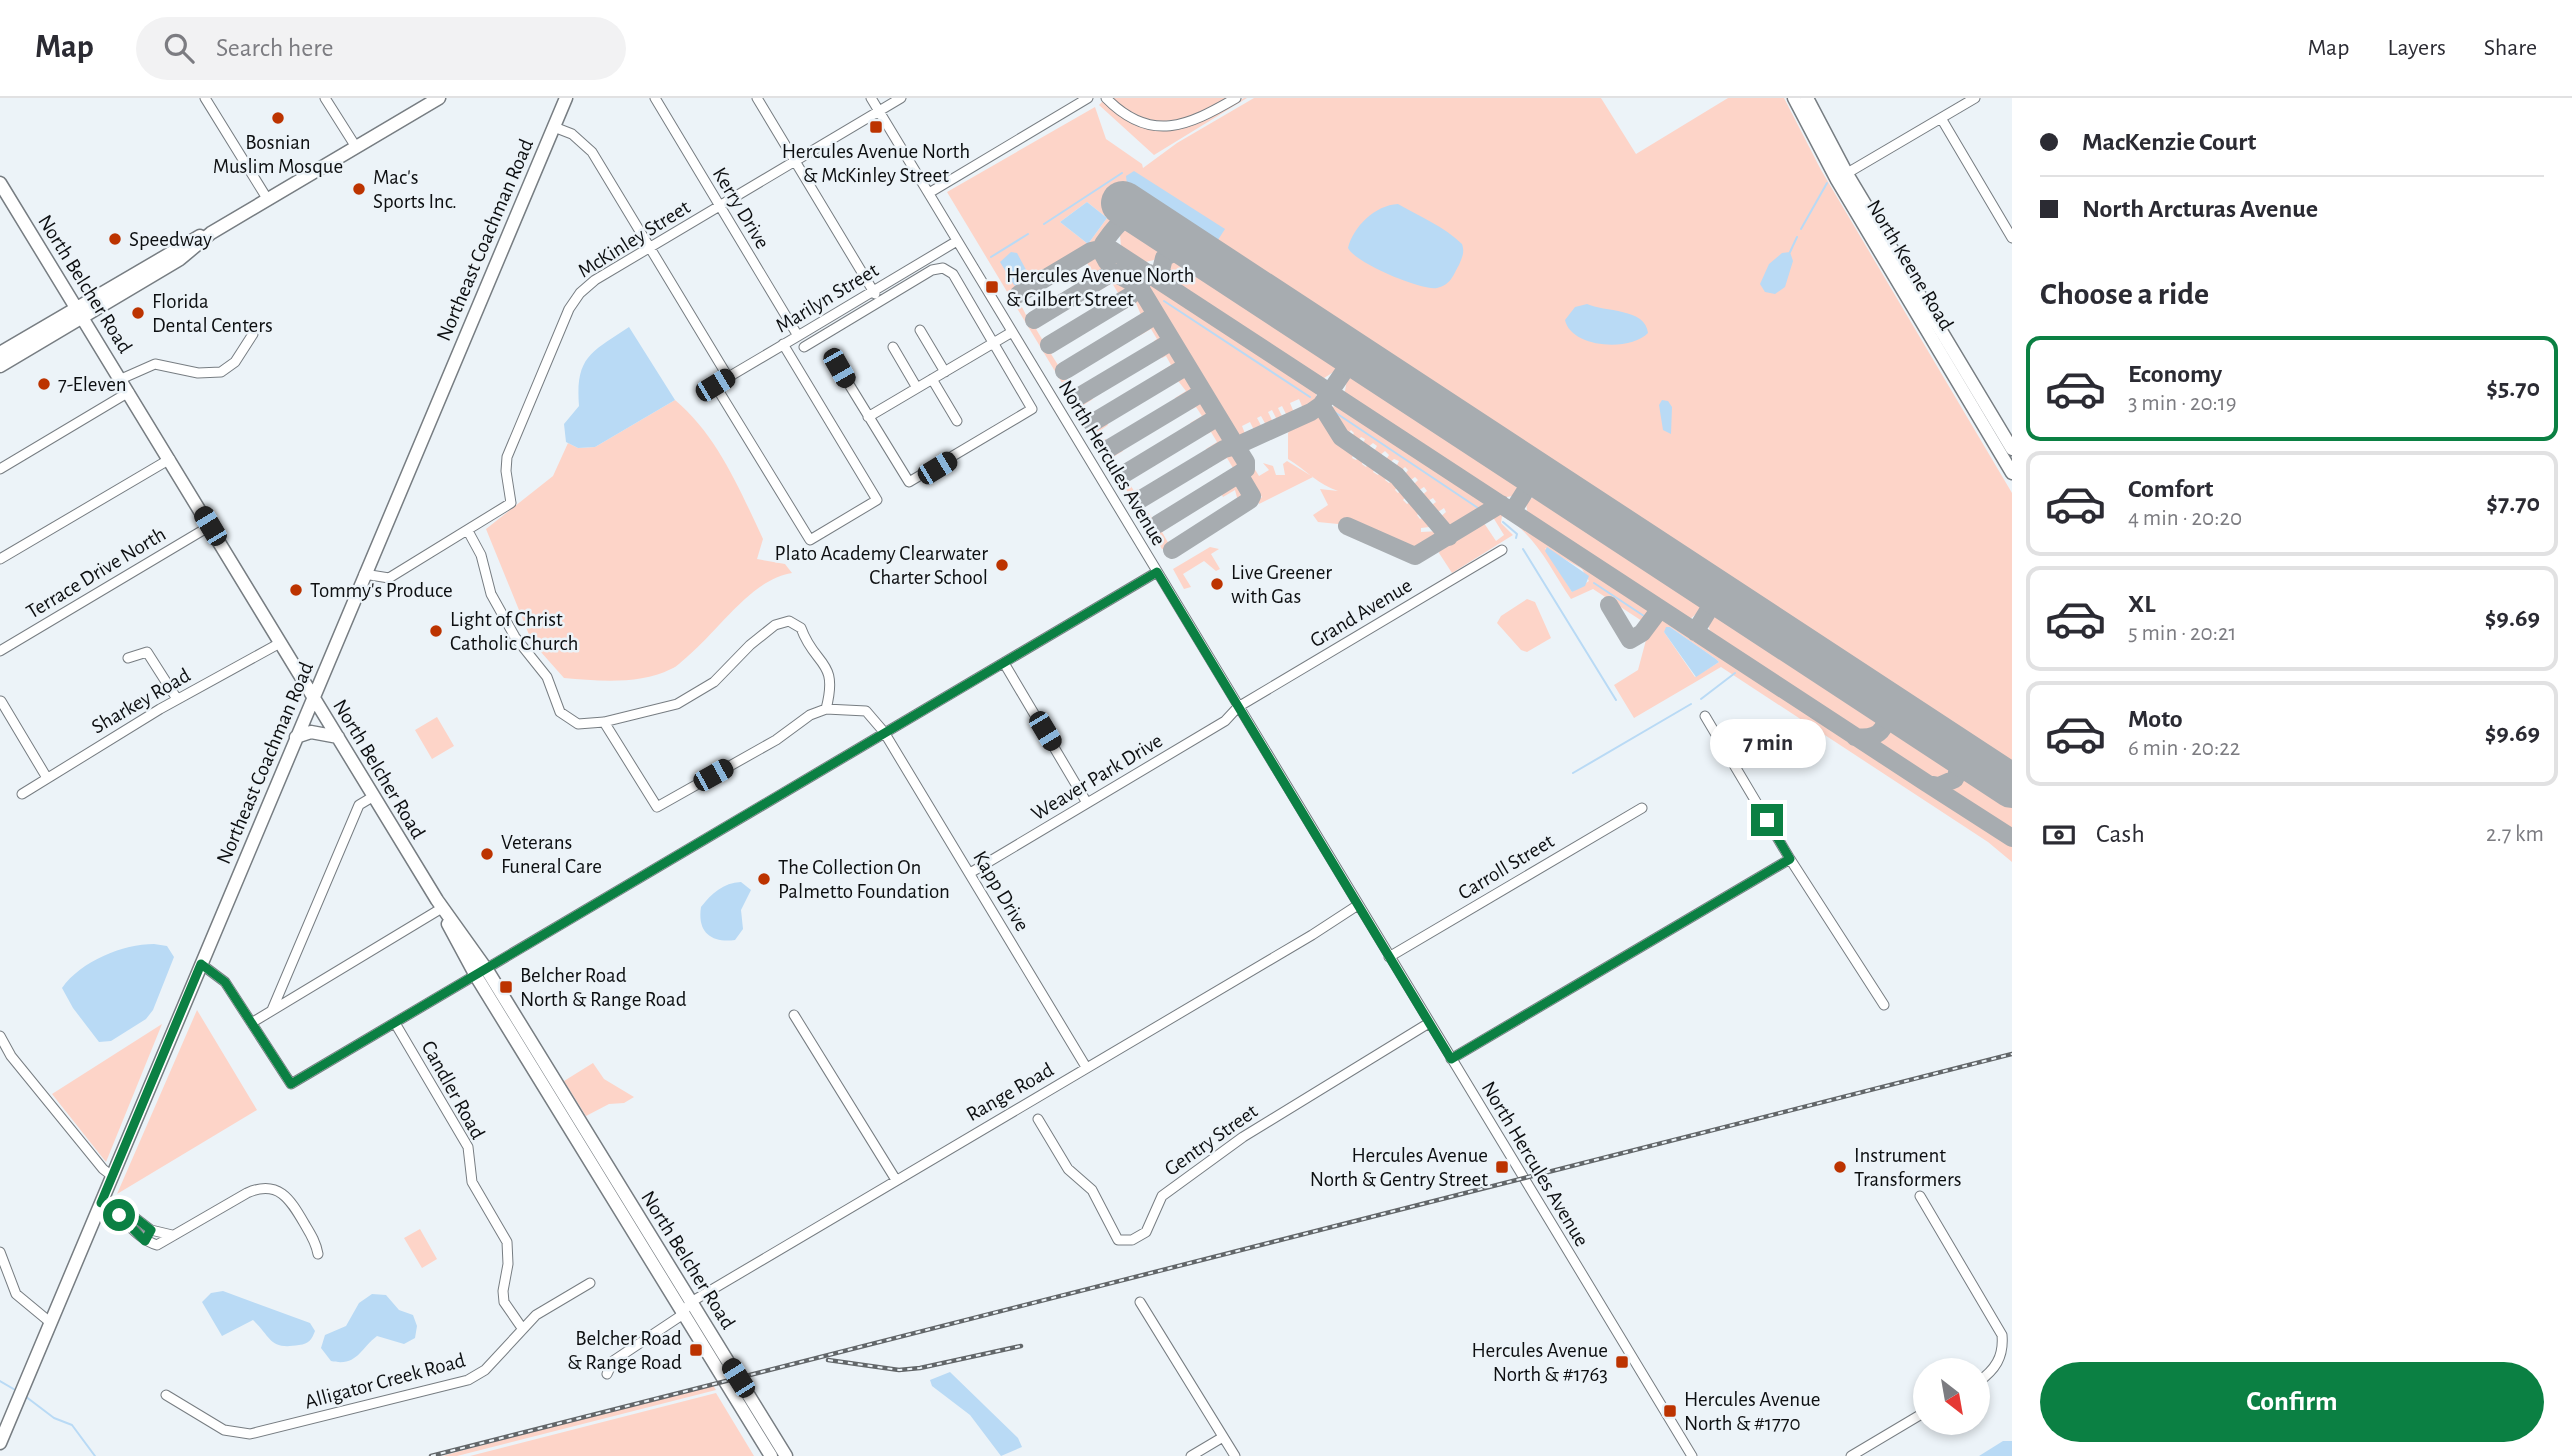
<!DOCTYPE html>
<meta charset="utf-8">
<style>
body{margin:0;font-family:"Alegreya Sans",sans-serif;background:#f2f2f3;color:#2b2b33;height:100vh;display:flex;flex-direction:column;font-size:26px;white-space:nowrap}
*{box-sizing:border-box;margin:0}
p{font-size:23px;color:#7c7c81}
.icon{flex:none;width:38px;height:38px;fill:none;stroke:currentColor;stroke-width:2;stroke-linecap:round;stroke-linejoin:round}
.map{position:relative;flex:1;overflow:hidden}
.side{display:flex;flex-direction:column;background:#fff;width:560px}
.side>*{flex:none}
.top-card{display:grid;align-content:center;height:154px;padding:0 28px;background:#fff}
.needle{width:46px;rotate:149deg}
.buttons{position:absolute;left:1913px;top:1260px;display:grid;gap:14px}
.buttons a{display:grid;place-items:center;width:77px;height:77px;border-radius:50%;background:#fff;box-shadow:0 4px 10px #0003;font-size:35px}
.end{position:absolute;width:32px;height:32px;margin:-16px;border:9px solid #0b8043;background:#fff;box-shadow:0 0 0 4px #fff}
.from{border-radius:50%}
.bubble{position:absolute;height:49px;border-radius:24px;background:#fff;box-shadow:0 4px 10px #0003;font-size:23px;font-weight:700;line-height:49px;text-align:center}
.car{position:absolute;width:21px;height:42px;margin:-21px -10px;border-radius:9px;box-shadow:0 0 5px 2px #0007;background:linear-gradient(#222 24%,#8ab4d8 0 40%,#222 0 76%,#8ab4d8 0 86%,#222 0)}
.top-card b{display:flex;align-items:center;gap:24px;height:66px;font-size:26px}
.top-card b+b{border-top:2px solid #e1e1e2}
.top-card i{width:18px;height:18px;background:#2b2b33}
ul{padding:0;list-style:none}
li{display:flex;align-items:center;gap:21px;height:105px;margin:0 14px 10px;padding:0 14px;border:4px solid #e1e1e2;border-radius:14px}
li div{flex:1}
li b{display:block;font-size:26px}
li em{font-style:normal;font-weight:700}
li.on{border-color:#0b8043}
li>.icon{width:63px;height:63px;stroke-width:1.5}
h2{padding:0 28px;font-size:32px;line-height:84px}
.pay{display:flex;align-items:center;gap:18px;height:77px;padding:0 28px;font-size:26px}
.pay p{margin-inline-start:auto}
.cta{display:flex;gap:14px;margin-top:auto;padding:14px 28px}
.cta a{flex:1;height:80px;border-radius:42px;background:#0b8043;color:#fff;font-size:28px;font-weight:700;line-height:80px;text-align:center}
header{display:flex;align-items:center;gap:42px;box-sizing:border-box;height:98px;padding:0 35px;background:#fff;border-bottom:2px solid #e1e1e2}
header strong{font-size:33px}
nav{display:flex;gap:38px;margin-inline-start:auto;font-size:24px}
.search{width:490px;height:63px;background:#f2f2f3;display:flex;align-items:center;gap:18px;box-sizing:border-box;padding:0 24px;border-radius:38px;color:#7c7c81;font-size:26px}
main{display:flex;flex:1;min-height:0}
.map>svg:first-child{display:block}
.green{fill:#fdd4c8;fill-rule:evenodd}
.water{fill:#b9daf5}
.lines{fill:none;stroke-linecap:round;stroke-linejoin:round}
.stream{stroke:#b9daf5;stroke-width:2}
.taxiway{stroke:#a7acb0;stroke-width:18}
.runway{stroke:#a7acb0;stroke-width:44}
.minor-casing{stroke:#777d82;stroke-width:11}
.major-casing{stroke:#777d82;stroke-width:15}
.minor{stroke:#fff;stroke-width:9}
.major{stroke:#fff;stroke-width:12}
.rail-casing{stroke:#626669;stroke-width:4.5}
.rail{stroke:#ecf3f8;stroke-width:2;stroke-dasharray:5;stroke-linecap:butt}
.route{stroke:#0b8043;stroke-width:9}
.poi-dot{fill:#bc3300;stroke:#ecf3f8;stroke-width:2.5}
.labels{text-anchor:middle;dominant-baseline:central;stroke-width:5;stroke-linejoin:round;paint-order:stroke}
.poi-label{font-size:21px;fill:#0d0f11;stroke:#ecf3f8;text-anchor:start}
.street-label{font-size:21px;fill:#0d0f11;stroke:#ecf3f8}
</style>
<header>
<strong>Map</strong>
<div class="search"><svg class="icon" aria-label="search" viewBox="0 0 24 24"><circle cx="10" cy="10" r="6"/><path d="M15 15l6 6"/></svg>Search here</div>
<nav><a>Map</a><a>Layers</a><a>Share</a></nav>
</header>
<main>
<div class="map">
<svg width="2012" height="1358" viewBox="0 0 2012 1358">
<rect width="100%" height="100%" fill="#ecf3f8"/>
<path class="green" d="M1112,0H1227C1184,25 1153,36 1112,0Z
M1244,0H1247L1154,57L1099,7L1103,3C1156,50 1189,32 1244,0Z
M1254,0H1601L1636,56L1728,0H1784L1821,72L2012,395V674L1129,95L1094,147L1016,195L1020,199L1027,195L1031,199L1020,205L1026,217L1030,215L1033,224L1044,221L1046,224L1036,231L1042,241L1045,240L1049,251L1054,249L1056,253L1051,256L1058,267L1071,259L1072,265L1062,274L1071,278L1067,281L1074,292L1086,284L1088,290L1077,298L1080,301L1089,297L1093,301L1082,308L1093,320V328L1106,323L1108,327L1098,334L1103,342L1106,341L1109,353L1120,349L1123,353L1113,359L1118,368L1121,367L1124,377L1137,374L1139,376L1128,383L1134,393L1138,391L1141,403L1152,399L1154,402L1144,409L1158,428L1166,424L1169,429L1162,434L1173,453L1253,404L1256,408L1178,455L1162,451L947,94L1095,9L1106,41L1142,66L1143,70L1177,45ZM1087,104L1107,120L1088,146L1060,124Z
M1130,128H1138L1158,141L1160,151L1154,162L1141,165L1121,149L1120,137Z
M1095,154L1108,172L1085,187L1081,183L1093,175L1087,165L1083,167L1082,162Z
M1108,154L1137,173L1136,178L1121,176L1105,155Z
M1186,159L1337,258L1335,273L1321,282L1172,185L1167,176L1171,164Z
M1110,179L1125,185L1124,199L1118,203L1113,199L1118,195L1112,185L1099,193L1096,189Z
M1156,185L1317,291L1315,305L1304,313L1299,301L1290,305L1295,317L1288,320L1282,308L1278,310L1284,322L1278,324L1272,312L1268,314L1274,326L1267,329L1261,318L1257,320L1263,331L1255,334L1250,324L1242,328L1246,338H1239L1225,325L1147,195L1149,187Z
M1137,198L1143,200L1151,213L1143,222L1136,205L1124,212L1123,208Z
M1153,223L1158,225L1167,238L1165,244L1157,249L1154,243L1157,241L1151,231L1139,238L1137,234Z
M1168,249L1174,250L1183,266L1164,279L1160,274L1171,267L1166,258L1162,260L1159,256Z
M1184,274L1189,275L1197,289L1196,295L1185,302L1182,299L1179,305L1175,300L1186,293L1175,279Z
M1360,274L1515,375C1521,383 1520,390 1513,398L1500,400L1344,298L1347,282Z
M1199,300L1204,301L1213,315L1212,320L1195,330L1190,325L1202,318L1196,309L1192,311L1189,307Z
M675,302C717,337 740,392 763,441L757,461L785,466L792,475C752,481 720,531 688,558C683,562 677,569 671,571C639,587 598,583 564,580L532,544L486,431L553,378L568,345L578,350L595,349Z
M1339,306L1481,398L1485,406L1483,414L1452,434L1439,420L1446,414L1444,410L1435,416L1429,409L1436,404L1433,400L1426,404L1421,398L1427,393L1424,389L1416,394L1412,388L1418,382L1415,379L1408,384L1403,379L1408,372L1405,369L1398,375L1395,371L1399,363L1394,361L1388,366L1385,363L1389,357L1385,353L1378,359L1373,355L1377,348L1373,345L1366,351L1362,348L1365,341L1361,339L1355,346L1350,342L1354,335L1351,332L1345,338L1336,328L1328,311Z
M1320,315L1336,338L1355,352L1352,360L1356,362L1361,356L1365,358L1362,366L1366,369L1371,362L1378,367L1373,374L1378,377L1383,371L1390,376L1385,382L1389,385L1395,380L1400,385L1395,392L1398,395L1405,390L1409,395L1403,402L1407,406L1415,401L1424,411L1417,417L1420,421L1428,416L1438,428L1421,430V434L1440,433L1445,439L1423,452L1410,453L1348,427L1318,424L1313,417L1328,407L1320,391L1338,393C1319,387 1306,372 1288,361V335L1296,325Z
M1214,325L1219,326L1229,342L1228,347L1208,355L1206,351L1217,344L1211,334L1207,336L1205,332Z
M1230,352L1235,353L1243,366L1242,371L1225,382L1221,378L1233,370L1227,360L1223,362L1220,358Z
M1287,363L1313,379L1259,406L1258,402L1262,399L1259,395L1257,400L1249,387L1251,372L1254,370L1259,378L1269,372L1263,365L1273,368L1276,377H1285L1283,366Z
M1238,381L1248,395L1246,403L1239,407L1235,392L1223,399L1219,392Z
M1538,395H1544L1698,495L1701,512L1690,521H1683L1528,419L1526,405Z
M1506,415L1646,507L1650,516L1642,523L1593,491L1571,501C1551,472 1535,434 1502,418L1501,425L1513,437L1452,475L1439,455L1441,448L1482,422L1496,443L1504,437L1491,416ZM1545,450L1582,471L1589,483L1572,494Z
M1210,449L1219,451L1211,456L1220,471L1216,473L1204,463L1183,476L1191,489L1184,491L1173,471Z
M1527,501L1535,504L1551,540L1527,554L1521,552L1497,525L1501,518Z
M1728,515L1874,610C1880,621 1879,629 1869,636H1858L1710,538L1709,528L1713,519Z
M1659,521L1670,523L2012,746V764L1988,744L1721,569L1634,620L1614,587L1638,572L1646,542ZM1670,529L1716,561L1719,564L1695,579L1664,534Z
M437,619L454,648L432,661L415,632Z
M1896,625L1950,661L1951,675C1931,695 1894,658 1875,646L1886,640Z
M1969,673L2012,701V735L1948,693L1962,683Z
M197,912L257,1012L117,1096Z
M162,926L106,1064L52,996Z
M593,965L604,981L634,999L624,1005L609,1006L586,1018L564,983Z
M420,1131L437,1161L422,1170L404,1140Z
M712,1286L716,1292L457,1358H442Z
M716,1295L754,1358H470Z"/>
<path class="water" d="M1134,73L1225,131L1216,145L1212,144L1127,87L1126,78Z
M1087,104L1107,120L1088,146L1060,124Z
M1398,106C1419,118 1445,129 1462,146C1465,155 1462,159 1459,167C1453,177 1451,187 1437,190C1421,193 1354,164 1348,150C1353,129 1375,107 1398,106Z
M1011,154L1017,155L1031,181L1019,189L1014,187L1000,164Z
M1790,154L1793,163L1785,189L1775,196L1765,194L1760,186L1769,166L1782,155Z
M1587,206C1604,214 1646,210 1648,235C1630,254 1571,250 1565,222L1575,209Z
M629,229L675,302L595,349L578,350L566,344L564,326L579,308C575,258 592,254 629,229Z
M1662,302L1668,303L1672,309L1671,336L1663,332L1659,307Z
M1547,449L1589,478L1585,488L1572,494L1545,453Z
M1670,529L1716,561L1719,564L1696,579L1664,534L1666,529Z
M741,784L751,792L741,812L743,831L735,842C712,845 697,835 701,809C712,795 723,785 741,784Z
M154,846L167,848L174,859L153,912L146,921L111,943L99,944L73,910L62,890C81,863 123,846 154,846Z
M223,1193L310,1225L315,1233C312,1241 309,1246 299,1247C269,1252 272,1240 253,1222L222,1238L202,1204L211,1195Z
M372,1196L386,1197L399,1212L413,1217L417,1228L415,1240L404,1246L377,1238C360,1251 357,1269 331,1263L321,1250L325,1237L346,1228L359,1205Z
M950,1274L1018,1340L1022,1349L1001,1358L970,1317L932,1288L930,1282Z
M2003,1343H2012V1358H1979Z"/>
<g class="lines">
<path class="stream" d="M1044,126L1122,75
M1801,131L1827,85
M1790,154L1797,139
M991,159L1028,136
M1164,203L1310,299
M1333,313L1478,410
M1503,424L1517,436L1516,440
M1523,451L1616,602
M1594,485L1644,518
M1701,601L1735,575
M1573,675L1691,606
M0,1283L17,1293
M25,1298L54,1320L72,1327L95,1358"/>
<path class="taxiway" d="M1146,120C1122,116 1116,128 1103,146L1928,686L1939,688L1955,681L1960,666L1955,650
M1149,175L1139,188L1236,348L1311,314L1321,307L1347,269L1370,267
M1168,187L1161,172L1164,160L1182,150L1195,152
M1019,196L1091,153L1100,151L1107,164
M1034,222L1113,174L1139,188L1130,198L1049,247
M1064,273L1156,217
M1078,299L1172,243
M1321,307L1341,339L1397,378L1449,439
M1092,325L1187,268
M1108,351L1203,294
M1124,376L1218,319
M1141,401L1224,351L1236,348L1246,364V371L1239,376L1252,398L1250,402L1172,452
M1512,414L1536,376
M1158,426L1239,376
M1347,428L1415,458L1501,406
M1609,507L1630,542L1642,535L1660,511
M1695,534L1719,495
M1855,639C1883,643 1893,624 1879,601
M1928,686L2012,740"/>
<path class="runway" d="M1123,105L2012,688"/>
<g class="minor-casing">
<path id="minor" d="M205,0L268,102
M325,0L356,49
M655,0L798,238
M757,0L875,196
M871,0L1692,1358
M1106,0C1151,46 1188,28 1236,0
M1941,20L2012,140
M554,29L572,36L592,54L728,279
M1844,77L1975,0
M929,95L1088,0
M920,232L945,274
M783,246L877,402L810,442L715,287L798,238L957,143
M804,249L932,172L943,170L953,176L1032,311L909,384L839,270
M893,249L917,290
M121,281L155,266L198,275L221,274L235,264L253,236
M932,281L957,323
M868,319L1012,234
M0,371L129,294
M468,433L481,457L491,496L515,539L547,579L560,614L578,626L604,624L677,606L714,584L750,547L775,527L789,523L801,530C815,569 839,561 826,611
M0,461L170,361
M364,476L389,480L511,405L506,373L507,359L569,211L580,195L595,182L901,0
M0,553L210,428
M128,560L147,554L177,601
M1004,565L1087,705
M1,603L47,680
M1705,618L1790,761L1884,907
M604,624L657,709L776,642L810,617L826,611L866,613L884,634L1086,969
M22,696L160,611L280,545
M970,775L1225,623L1238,609L1502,452
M1389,859L1642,710
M201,866L225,884L291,986L1157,474
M272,912L359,707L374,698
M794,917L896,1082
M253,924L442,810
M395,925L468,1049L472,1084L507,1144L508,1166L503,1193L504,1204L522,1230
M0,938L11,958L103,1071L112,1078
M1451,961L1790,761
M1038,1021L1068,1071L1092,1092L1118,1142H1132L1146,1134L1162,1098L1243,1039L1429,925
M1920,1098L2002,1237C2004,1259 1995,1272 1978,1284
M101,1105C122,1115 134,1140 157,1147L247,1095C278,1081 290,1101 304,1125C310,1135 316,1144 318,1156
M110,1109L125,1112L151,1132L172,1137
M0,1154L16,1196L51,1225
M1140,1204L1235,1358
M607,1276L613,1263L679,1219L691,1204L1312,837L1358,807
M166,1297L224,1332L250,1336L468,1282L485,1272L536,1217L590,1185
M1191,1358L1223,1339
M1851,1358L1925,1314"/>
</g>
<g class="major-casing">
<path id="major" d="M1794,0L1837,82L2012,375
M1807,0L1847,76L2012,351
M0,85L437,802L487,872L786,1358
M0,255L200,138
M0,268L180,161L211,135L439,0
M296,639L311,634L338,639
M448,826L476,878L771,1358
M0,1345L566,0"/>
</g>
<use href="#minor" class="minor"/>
<use href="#major" class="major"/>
<g class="rail-casing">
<path id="rail" d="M828,1262L899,1272L920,1270L1021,1248
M431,1358L2012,956"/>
</g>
<use href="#rail" class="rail"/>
</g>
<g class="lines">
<path class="route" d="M119,1117L145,1143L151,1132L125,1112L101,1105L201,866L225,884L291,986L1157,474L1451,961L1790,761L1767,722"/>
</g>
<g class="poi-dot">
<circle cx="278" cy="20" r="7"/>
<rect x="869" y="22" width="14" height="14" rx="3.5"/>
<circle cx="359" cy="91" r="7"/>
<circle cx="115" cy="141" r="7"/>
<rect x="985" y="182" width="14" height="14" rx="3.5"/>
<circle cx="138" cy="215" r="7"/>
<circle cx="44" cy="286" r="7"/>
<circle cx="1002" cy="467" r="7"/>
<circle cx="1217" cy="486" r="7"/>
<circle cx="296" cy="492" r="7"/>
<circle cx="436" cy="533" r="7"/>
<circle cx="487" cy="756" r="7"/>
<circle cx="764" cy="781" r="7"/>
<rect x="499" y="882" width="14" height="14" rx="3.5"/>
<rect x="1495" y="1062" width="14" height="14" rx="3.5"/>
<circle cx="1840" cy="1069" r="7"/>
<rect x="689" y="1245" width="14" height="14" rx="3.5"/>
<rect x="1615" y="1257" width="14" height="14" rx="3.5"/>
<rect x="1663" y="1306" width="14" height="14" rx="3.5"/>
</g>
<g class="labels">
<g class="poi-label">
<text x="278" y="44" text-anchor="middle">Bosnian<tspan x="278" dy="24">Muslim Mosque</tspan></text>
<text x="876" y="53" text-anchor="middle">Hercules Avenue North<tspan x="876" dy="24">&amp; McKinley Street</tspan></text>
<text x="373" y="79">Mac's<tspan x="373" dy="24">Sports Inc.</tspan></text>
<text x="129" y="141">Speedway</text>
<text x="1006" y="177">Hercules Avenue North<tspan x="1006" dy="24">&amp; Gilbert Street</tspan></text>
<text x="152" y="203">Florida<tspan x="152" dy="24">Dental Centers</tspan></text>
<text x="58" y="286">7-Eleven</text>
<text x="988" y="455" text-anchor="end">Plato Academy Clearwater<tspan x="988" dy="24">Charter School</tspan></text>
<text x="1231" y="474">Live Greener<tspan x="1231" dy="24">with Gas</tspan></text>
<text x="310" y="492">Tommy's Produce</text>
<text x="450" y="521">Light of Christ<tspan x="450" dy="24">Catholic Church</tspan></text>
<text x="501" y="744">Veterans<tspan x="501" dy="24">Funeral Care</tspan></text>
<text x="778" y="769">The Collection On<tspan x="778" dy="24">Palmetto Foundation</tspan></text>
<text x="520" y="877">Belcher Road<tspan x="520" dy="24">North &amp; Range Road</tspan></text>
<text x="1488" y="1057" text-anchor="end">Hercules Avenue<tspan x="1488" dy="24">North &amp; Gentry Street</tspan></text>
<text x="1854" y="1057">Instrument<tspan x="1854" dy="24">Transformers</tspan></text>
<text x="682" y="1240" text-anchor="end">Belcher Road<tspan x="682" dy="24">&amp; Range Road</tspan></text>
<text x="1608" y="1252" text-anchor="end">Hercules Avenue<tspan x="1608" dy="24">North &amp; #1763</tspan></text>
<text x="1684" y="1301">Hercules Avenue<tspan x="1684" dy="24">North &amp; #1770</tspan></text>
</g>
<g class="street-label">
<text transform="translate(741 110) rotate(59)">Kerry Drive</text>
<text transform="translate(634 141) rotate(-32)">McKinley Street</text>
<text transform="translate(485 142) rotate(-67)">Northeast Coachman Road</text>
<text transform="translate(1910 167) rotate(59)">North Keene Road</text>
<text transform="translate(85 186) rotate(58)">North Belcher Road</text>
<text transform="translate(827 200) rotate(-31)">Marilyn Street</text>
<text transform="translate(1112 365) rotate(59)">North Hercules Avenue</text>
<text transform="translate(96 475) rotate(-31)">Terrace Drive North</text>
<text transform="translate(1361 515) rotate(-31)">Grand Avenue</text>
<text transform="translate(141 603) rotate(-30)">Sharkey Road</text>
<text transform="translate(265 665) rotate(-67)">Northeast Coachman Road</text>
<text transform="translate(379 671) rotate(59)">North Belcher Road</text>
<text transform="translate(1097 679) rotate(-31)">Weaver Park Drive</text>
<text transform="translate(1506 769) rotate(-31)">Carroll Street</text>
<text transform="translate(1001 793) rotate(59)">Kapp Drive</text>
<text transform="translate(453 992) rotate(61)">Candler Road</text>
<text transform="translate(1010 994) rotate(-30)">Range Road</text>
<text transform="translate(1211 1042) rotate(-35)">Gentry Street</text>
<text transform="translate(1535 1066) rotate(59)">North Hercules Avenue</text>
<text transform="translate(688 1162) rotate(58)">North Belcher Road</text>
<text transform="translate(385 1283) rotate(-15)">Alligator Creek Road</text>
</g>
</g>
</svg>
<div class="buttons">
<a><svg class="needle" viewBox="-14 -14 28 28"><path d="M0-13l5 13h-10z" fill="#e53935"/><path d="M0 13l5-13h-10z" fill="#7c7c81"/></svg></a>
</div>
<i class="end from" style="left:119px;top:1117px"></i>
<i class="end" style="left:1767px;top:722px"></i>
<div class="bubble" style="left:1710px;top:621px;width:116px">7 min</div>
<i class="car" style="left:839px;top:270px;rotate:150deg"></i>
<i class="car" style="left:715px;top:287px;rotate:59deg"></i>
<i class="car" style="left:937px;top:370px;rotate:59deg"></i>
<i class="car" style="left:210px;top:428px;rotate:329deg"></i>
<i class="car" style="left:1045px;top:633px;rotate:149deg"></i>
<i class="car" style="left:713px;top:677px;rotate:61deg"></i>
<i class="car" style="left:738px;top:1280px;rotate:328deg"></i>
</div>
<section class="side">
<div class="top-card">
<b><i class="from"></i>MacKenzie Court</b>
<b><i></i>North Arcturas Avenue</b>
</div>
<h2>Choose a ride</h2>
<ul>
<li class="on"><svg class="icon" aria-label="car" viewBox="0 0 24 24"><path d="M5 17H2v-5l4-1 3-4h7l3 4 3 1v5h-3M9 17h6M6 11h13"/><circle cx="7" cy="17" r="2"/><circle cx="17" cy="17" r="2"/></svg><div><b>Economy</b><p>3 min · 20:19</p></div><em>$5.70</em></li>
<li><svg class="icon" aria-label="car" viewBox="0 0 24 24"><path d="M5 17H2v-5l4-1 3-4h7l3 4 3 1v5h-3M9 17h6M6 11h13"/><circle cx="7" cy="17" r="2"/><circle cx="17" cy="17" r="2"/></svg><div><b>Comfort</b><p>4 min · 20:20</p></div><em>$7.70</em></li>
<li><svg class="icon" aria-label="car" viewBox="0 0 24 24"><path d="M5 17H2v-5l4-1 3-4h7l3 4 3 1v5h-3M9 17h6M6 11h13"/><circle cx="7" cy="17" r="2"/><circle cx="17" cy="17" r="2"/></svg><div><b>XL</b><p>5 min · 20:21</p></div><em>$9.69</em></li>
<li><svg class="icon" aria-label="car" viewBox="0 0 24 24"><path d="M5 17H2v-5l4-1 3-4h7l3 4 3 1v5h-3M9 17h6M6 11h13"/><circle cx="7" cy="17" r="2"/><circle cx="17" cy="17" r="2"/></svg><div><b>Moto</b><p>6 min · 20:22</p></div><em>$9.69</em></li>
</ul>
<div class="pay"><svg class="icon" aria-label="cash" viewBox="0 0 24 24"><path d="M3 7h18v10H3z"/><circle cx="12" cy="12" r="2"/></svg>Cash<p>2.7 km</p></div>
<div class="cta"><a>Confirm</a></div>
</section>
</main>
